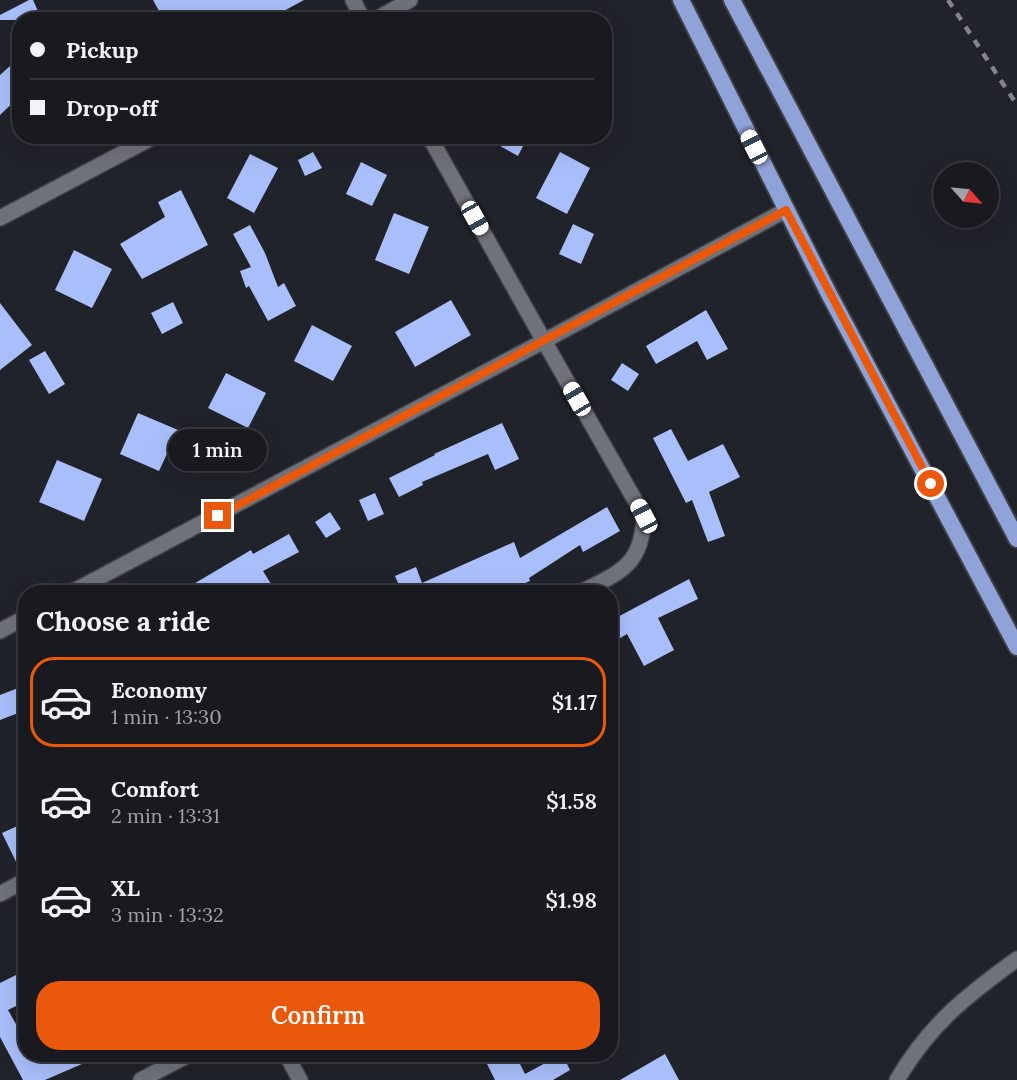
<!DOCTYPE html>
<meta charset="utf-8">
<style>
body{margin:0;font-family:Lora,serif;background:#26272d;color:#f1f3f6;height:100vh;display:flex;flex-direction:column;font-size:22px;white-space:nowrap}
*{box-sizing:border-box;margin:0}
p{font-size:20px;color:#9fa1a5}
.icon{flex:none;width:33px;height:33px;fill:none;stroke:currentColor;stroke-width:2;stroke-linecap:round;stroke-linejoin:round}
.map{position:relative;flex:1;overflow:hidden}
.drawer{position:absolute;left:18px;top:585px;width:600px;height:477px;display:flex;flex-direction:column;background:#191a20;border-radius:24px;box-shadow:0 6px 24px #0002,0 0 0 2px #37383e}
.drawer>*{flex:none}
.guide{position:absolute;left:12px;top:12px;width:600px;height:132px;border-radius:24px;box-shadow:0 6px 24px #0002,0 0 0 2px #37383e;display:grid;align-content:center;height:132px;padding:0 18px;background:#191a20}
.needle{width:39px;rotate:117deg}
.fabs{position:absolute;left:933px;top:162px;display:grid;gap:12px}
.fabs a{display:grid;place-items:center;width:66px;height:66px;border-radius:50%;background:#191a20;box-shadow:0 6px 24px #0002,0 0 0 2px #37383e;font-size:30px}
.end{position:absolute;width:27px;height:27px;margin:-14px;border:8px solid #ea580c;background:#fff;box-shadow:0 0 0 3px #fff}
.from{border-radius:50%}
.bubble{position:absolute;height:42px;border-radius:21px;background:#191a20;box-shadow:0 6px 24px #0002,0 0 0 2px #37383e;font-size:20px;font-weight:600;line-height:42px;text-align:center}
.car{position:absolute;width:18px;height:36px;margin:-18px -9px;border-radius:8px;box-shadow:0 0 4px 2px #0007;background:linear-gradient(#fff 24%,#345 0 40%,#fff 0 76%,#345 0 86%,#fff 0)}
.guide b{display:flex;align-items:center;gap:21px;height:57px;font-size:22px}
.guide b+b{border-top:2px solid #37383e}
.guide i{width:15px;height:15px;background:#f1f3f6}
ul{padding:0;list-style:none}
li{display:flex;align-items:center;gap:18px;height:90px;margin:0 12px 9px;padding:0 6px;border:3px solid transparent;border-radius:24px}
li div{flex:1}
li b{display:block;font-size:22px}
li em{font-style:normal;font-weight:600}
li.on{border-color:#ea580c}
li>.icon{width:54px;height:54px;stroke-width:1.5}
h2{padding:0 18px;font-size:27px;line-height:72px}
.cta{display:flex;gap:12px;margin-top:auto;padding:12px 18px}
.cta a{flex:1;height:69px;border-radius:24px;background:#ea580c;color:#fff;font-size:24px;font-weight:600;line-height:69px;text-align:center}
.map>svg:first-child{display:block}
.building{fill:#a9bffb}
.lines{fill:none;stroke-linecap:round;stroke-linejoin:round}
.minor-casing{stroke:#3e4046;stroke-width:18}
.tertiary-casing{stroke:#3e4046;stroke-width:18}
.trunk-casing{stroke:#3e4046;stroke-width:20}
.minor{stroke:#6f727a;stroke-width:15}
.tertiary{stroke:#6f727a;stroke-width:15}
.trunk{stroke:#8fa3d9;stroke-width:16}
.rail{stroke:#83858b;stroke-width:4.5;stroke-dasharray:8 8;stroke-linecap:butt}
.route{stroke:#ea580c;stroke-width:8}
</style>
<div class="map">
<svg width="1017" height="1080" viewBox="0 0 1017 1080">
<rect width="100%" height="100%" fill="#21232a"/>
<path class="building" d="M29,0H33L42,20H0V15Z
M153,0H304L280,13L284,20H164Z
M20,57V96L0,115V75Z
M482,136H528L518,156Z
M313,152L322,168L305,176L298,160Z
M560,152L590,168L567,214L536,198Z
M250,154L278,168L254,213L227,198Z
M361,162L387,175L372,206L346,194Z
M181,190L208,245L142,279L120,244L165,217L158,202Z
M394,213L429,227L409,274L375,260Z
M573,224L594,234L581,264L559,254Z
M250,225L265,253L278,287L284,283L296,306L268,321L249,286L246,288L240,271L251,267L233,234Z
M74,250L112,269L92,308L55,290Z
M451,300L471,335L415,367L395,332Z
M173,302L183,323L162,334L151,313Z
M0,303L32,345L0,370Z
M706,310L728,349L707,360L697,341L656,364L646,346Z
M312,325L352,346L333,381L294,361Z
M45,351L65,384L49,394L29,360Z
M622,363L639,374L628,391L611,380Z
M226,373L266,393L248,428L208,408Z
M138,413L178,430L159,471L120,454Z
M502,423L519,459L495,470L488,454L422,482L423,485L399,497L389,478L435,455L434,454Z
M671,429L688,461L723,444L740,477L709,492L725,536L708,542L692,500L686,503L653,438Z
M57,460L102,479L84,521L39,502Z
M375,493L384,514L368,521L359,500Z
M607,507L620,531L583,552L580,545L529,578L530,581L503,592H401H402L395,576L416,567L422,583L514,542L520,558Z
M330,512L341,529L326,538L315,522Z
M289,534L299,552L263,571L276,592H180L251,550L253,554Z
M689,579L698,599L658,618L674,650L644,666L627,634L610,644V621Z
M26,685V710L0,720V695Z
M26,822V870L21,872L2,833Z
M26,970V1001L8,1010L26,1042V1054H105L45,1080H23L0,1037V983Z
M482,1054H515L525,1074L562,1054L570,1070L553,1080H495Z
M665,1054L679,1080H620Z"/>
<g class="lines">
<g class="minor-casing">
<path id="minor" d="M353,0L363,20
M72,592L544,341L429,136
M581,592C621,572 642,565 644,516L544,341L786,210
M0,631L26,617
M0,894L26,880
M286,1054L300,1080
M141,1080L190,1054
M897,1080C930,1024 966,996 1017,959"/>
</g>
<g class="tertiary-casing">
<path id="tertiary" d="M375,20L410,0
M0,218L155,136"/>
</g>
<g class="trunk-casing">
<path id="trunk" d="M681,0L829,294L1017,647
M732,0L1017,539"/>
</g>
<use href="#minor" class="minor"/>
<use href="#tertiary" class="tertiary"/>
<use href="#trunk" class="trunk"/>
<path class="rail" d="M948,0L1017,105"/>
</g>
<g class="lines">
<path class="route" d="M218,516L786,210L931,484"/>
</g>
</svg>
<div class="fabs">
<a><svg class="needle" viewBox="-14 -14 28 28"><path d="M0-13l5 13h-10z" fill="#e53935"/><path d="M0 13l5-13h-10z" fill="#9fa1a5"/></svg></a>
</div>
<i class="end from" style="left:931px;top:484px"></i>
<i class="end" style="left:218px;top:516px"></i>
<div class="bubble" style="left:168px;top:429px;width:99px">1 min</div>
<i class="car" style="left:754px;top:147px;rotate:333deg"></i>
<i class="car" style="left:475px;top:218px;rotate:151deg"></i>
<i class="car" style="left:577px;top:399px;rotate:330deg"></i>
<i class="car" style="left:644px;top:516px;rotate:332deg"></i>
<div class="guide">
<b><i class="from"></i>Pickup</b>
<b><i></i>Drop-off</b>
</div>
<section class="drawer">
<h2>Choose a ride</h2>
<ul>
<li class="on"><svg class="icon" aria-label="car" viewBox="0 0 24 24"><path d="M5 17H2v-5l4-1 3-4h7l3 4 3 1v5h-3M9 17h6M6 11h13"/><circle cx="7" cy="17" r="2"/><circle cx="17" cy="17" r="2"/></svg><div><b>Economy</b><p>1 min · 13:30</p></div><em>$1.17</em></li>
<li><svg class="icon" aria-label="car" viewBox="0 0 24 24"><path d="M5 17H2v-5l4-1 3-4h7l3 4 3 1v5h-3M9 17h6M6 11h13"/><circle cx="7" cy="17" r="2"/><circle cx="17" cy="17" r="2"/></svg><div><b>Comfort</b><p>2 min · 13:31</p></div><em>$1.58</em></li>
<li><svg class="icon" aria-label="car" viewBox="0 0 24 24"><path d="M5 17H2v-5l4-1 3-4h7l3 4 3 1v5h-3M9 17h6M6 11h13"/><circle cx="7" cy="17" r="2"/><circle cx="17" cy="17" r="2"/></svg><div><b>XL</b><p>3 min · 13:32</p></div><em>$1.98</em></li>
</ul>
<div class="cta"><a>Confirm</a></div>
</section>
</div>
